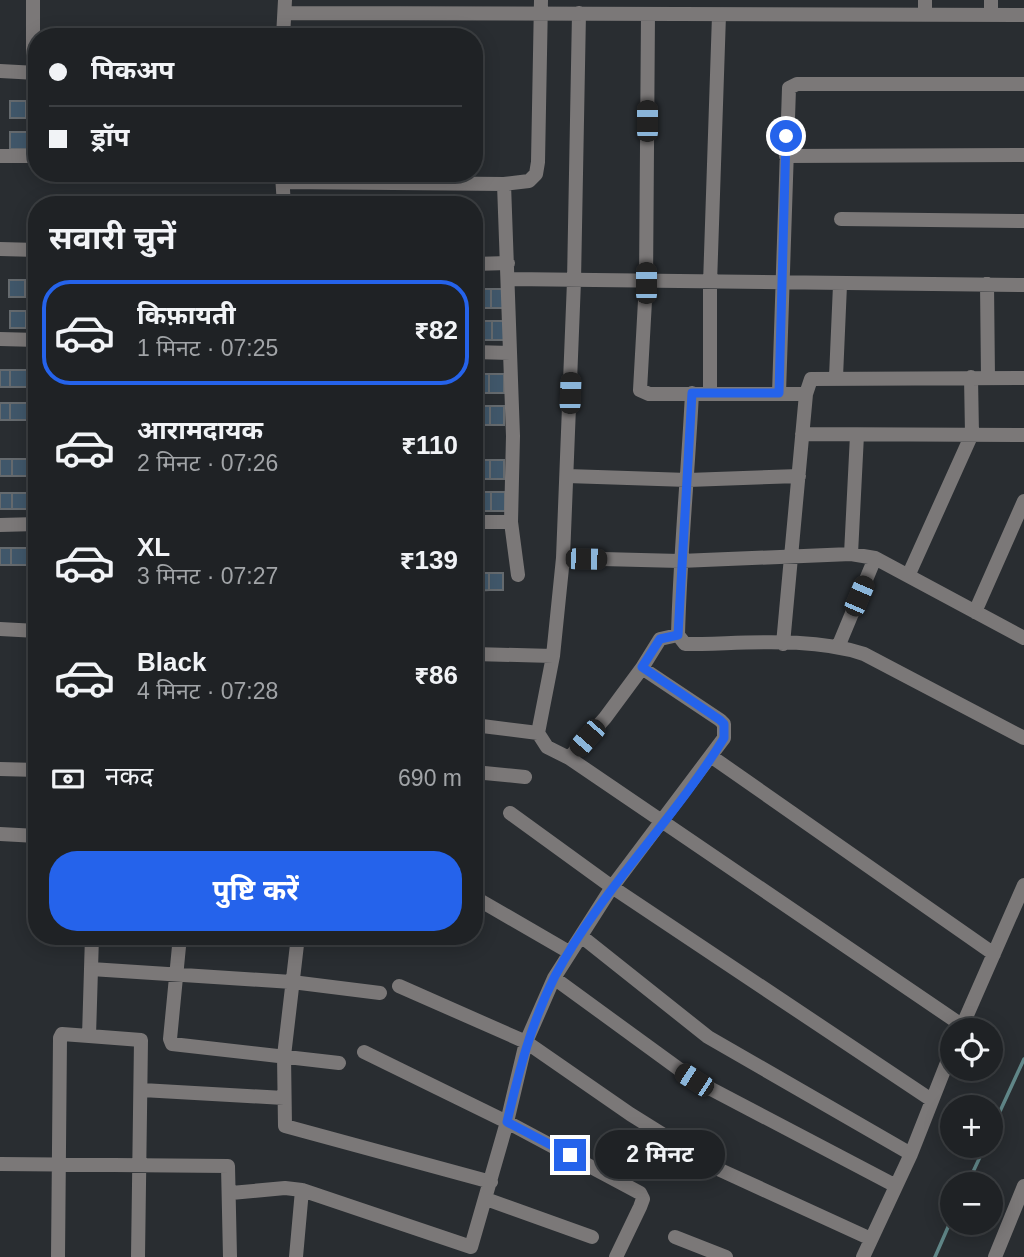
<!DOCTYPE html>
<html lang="hi">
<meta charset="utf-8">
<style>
body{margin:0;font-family:Arial,"Noto Sans Devanagari",sans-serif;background:#2c2f32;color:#f1f3f6;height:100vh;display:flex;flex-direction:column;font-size:26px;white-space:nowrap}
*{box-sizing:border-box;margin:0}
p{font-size:23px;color:#a1a4a7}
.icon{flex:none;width:38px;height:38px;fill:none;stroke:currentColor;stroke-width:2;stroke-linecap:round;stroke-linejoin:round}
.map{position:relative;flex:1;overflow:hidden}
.panel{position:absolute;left:28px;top:196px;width:455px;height:749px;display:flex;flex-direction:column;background:#1f2225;border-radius:28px;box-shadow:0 4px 18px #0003,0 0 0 2px #3c3f42}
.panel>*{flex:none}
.hud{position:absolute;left:28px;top:28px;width:455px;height:154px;border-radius:28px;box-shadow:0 4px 18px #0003,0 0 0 2px #3c3f42;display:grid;align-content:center;height:154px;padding:0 21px;background:#1f2225}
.controls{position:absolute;left:940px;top:1018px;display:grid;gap:14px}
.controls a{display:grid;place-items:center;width:63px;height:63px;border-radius:50%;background:#1f2225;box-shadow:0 4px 18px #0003,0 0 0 2px #3c3f42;font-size:35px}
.end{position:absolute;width:32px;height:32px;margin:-16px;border:9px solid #2563eb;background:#fff;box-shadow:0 0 0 4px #fff}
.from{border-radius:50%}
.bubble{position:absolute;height:49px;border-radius:24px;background:#1f2225;box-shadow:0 4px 18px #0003,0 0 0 2px #3c3f42;font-size:23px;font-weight:700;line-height:49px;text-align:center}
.car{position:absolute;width:21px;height:42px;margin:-21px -10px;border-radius:9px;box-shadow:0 0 5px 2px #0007;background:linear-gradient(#222 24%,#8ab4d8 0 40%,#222 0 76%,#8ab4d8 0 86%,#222 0)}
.hud b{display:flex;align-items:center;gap:24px;height:66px;font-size:26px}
.hud b+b{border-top:2px solid #3c3f42}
.hud i{width:18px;height:18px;background:#f1f3f6}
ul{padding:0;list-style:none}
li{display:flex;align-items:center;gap:21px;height:105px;margin:0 14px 10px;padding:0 7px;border:4px solid transparent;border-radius:28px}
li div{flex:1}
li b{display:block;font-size:26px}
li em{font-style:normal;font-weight:700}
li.current{border-color:#2563eb}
li>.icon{width:63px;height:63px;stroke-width:1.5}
h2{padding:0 21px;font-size:32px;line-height:84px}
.pay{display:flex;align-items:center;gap:18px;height:77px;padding:0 21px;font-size:26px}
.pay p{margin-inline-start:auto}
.action{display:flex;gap:14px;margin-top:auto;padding:14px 21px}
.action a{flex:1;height:80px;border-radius:28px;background:#2563eb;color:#fff;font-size:28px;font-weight:700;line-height:80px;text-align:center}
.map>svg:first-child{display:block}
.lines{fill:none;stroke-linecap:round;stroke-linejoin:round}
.stream{stroke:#608688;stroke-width:3.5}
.building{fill:#40576a;stroke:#656a6e;stroke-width:2}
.minor{stroke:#7b7878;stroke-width:14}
.route{stroke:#2563eb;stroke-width:9}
</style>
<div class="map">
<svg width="1024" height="1257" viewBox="0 0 1024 1257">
<rect width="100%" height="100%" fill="#292d31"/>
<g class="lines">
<path class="stream" d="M990,1133L1024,1059
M967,1185L985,1146
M935,1257L952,1218"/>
</g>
<path class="building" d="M10,101H26V118H10Z
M26,101H37V118H26Z
M10,132H27V149H10Z
M27,132H37V149H27Z
M9,280H25V297H9Z
M25,280H37V297H25Z
M474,289H477V308H474Z
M477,289H491V308H477Z
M491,289H505V308H491Z
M10,311H26V328H10Z
M26,311H37V328H26Z
M474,321H477L478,340H474Z
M477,321H492V340H478Z
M492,321H506V340H492Z
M0,370H10V387H0Z
M10,370H27V387H10Z
M27,370H37V387H27Z
M475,374H489V393H475Z
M489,374H504V393H489Z
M0,403H10V420H0Z
M10,403H27V420H10Z
M27,403H37V420H27Z
M476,406H490V425H476Z
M490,406H504V425H490Z
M0,459H12V476H0Z
M12,459H29V476H12Z
M29,459H37V476H29Z
M476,460H490V479H476Z
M490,460H504V479H490Z
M477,492H491V511H477Z
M491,492H505V511H491Z
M0,493H12V509H0Z
M12,493H29V509H12Z
M29,493H37V509H29Z
M0,548H11V565H0Z
M11,548H27V565H11Z
M27,548H37V565H27Z
M475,573H489V590L475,591Z
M489,573H503V590H489Z"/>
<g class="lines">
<path class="minor" d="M33,0V73
M285,13L1024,15
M579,13L574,281L563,558L553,656L538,733L547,747L569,758L963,1026
M648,14L646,283L640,390L649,394H806
M925,14V0
M991,15V0
M283,37L285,0
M0,71L37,73
M0,156H37
M786,156L1024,155
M282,175L284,205
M283,182L504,184L529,181L536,174L538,162L541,0
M504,184L513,436L511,522L518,575
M841,219L1024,221
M0,249L37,250
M474,264L508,263
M510,279L1024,285
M987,284L988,378
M0,339L37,340
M474,352L510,353
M836,377L840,285
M692,393C688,474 680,554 678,635L685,644C742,644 809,636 864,654L1024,738
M710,393V284L719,15
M779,393L789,88L797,84H1024
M802,434L1024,435
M567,476L688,480L799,476
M474,522H511
M0,525L37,524
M851,554L857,435
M563,558L680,561L851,554L875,558L1024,638
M909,574L972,434L971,377
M975,612L1024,501
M0,629L37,631
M783,644L806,394L811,379L1024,378
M838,647L875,558
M474,654L553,656
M474,725L538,733
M712,757L994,954
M569,758L605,718L642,668
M0,769L37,770
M474,772L525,777
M510,813L612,887L930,1099
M0,834L37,836
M474,897L569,952
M92,936L89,1036L141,1040L138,1257
M180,936L170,1039L172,1044L339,1063
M298,936L284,1056L285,1126L491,1182
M581,936L708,1037L911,1154
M91,969L292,982L380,993
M554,978L694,1080L896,1186
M399,986L526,1042L630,1114L718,1169L871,1239
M960,1031L1024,885
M364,1052L507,1122L640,1193L643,1199L640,1207L616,1257
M142,1090L284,1098
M0,1164L228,1166L230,1257
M302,1190L471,1247L507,1122L526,1042L554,978L612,887L724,738V724L720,720L642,668L660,639L678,635
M231,1193L285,1188L302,1190L296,1257
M486,1199L592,1237
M675,1237L726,1257
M58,1257L60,1038L62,1034L89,1036
M863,1257L911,1154L952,1050
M995,1257L1024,1186"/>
</g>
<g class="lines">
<path class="route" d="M570,1155L507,1122C519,1071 531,1023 555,976C601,890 673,821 724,738V724L720,720L642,667L660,639L678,635L692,393H779L786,136"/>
</g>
</svg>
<div class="controls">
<a><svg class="icon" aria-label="locate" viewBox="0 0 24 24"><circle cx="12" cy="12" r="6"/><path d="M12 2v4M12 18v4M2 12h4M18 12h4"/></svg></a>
<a>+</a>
<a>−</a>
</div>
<i class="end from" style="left:786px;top:136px"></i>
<i class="end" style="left:570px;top:1155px"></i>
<div class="bubble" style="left:595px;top:1130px;width:130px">2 मिनट</div>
<i class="car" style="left:647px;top:121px;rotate:0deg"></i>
<i class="car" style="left:646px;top:283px;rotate:0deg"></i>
<i class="car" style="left:570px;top:393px;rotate:2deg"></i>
<i class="car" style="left:586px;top:559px;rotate:91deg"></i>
<i class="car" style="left:859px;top:596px;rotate:23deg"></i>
<i class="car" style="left:587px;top:738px;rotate:221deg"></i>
<i class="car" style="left:694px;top:1080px;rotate:303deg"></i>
<div class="hud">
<b><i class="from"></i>पिकअप</b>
<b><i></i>ड्रॉप</b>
</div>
<section class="panel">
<h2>सवारी चुनें</h2>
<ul>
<li class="current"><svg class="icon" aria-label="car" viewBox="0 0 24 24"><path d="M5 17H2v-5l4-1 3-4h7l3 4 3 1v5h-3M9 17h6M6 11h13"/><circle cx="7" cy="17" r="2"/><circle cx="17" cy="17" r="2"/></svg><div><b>किफ़ायती</b><p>1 मिनट · 07:25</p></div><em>₹82</em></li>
<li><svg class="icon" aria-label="car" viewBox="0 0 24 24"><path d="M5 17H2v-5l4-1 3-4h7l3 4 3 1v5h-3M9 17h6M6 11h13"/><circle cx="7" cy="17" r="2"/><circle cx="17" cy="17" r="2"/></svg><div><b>आरामदायक</b><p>2 मिनट · 07:26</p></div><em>₹110</em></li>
<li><svg class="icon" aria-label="car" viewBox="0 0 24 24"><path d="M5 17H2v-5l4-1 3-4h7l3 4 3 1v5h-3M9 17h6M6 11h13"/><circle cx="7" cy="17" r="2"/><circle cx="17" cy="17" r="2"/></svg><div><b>XL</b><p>3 मिनट · 07:27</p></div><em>₹139</em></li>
<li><svg class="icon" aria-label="car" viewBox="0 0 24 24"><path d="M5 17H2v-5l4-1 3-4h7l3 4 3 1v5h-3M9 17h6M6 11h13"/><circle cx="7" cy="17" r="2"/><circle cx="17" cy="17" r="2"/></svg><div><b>Black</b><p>4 मिनट · 07:28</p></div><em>₹86</em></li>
</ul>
<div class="pay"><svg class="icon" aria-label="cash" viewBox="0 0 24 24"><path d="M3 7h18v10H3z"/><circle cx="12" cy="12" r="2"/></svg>नकद<p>690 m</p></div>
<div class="action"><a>पुष्टि करें</a></div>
</section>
</div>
